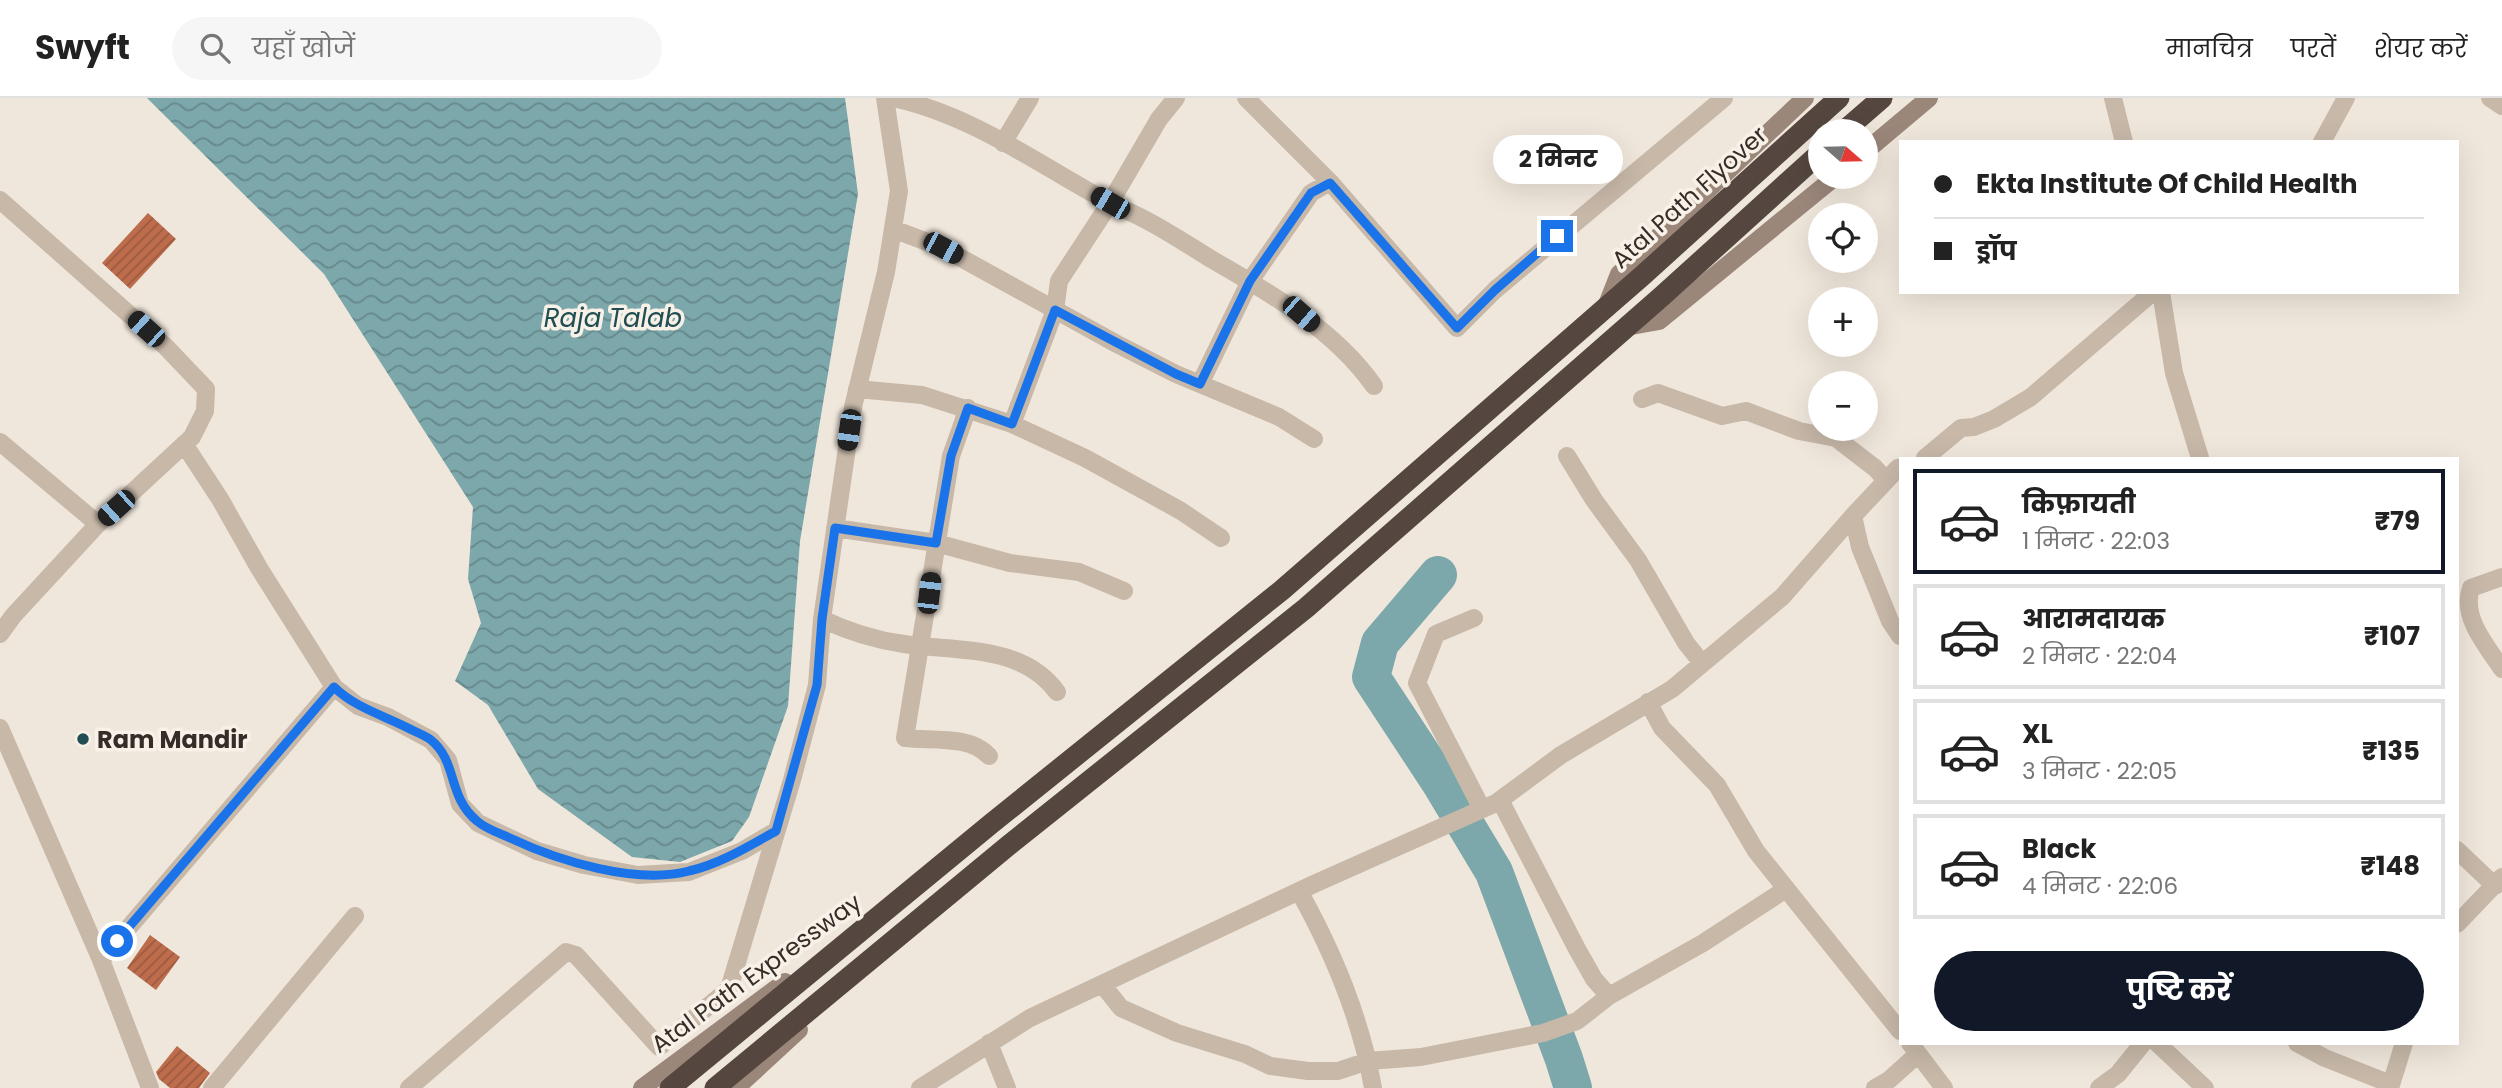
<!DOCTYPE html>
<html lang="hi">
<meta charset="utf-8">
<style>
body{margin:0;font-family:Poppins,"Noto Sans Devanagari",sans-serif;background:#f6f6f6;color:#222;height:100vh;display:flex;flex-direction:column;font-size:26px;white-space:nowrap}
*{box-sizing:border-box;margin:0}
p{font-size:23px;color:#767676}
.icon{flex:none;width:38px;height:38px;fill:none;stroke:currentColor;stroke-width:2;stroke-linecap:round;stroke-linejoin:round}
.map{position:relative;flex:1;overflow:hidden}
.sheet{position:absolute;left:1899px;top:359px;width:560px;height:588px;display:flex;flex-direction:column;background:#fff;border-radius:0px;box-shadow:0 7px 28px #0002}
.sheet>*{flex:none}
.top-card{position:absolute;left:1899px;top:42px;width:560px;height:154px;border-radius:0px;box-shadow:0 7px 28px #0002;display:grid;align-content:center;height:154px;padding:0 35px;background:#fff}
.needle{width:46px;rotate:110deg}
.controls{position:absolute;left:1808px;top:21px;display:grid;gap:14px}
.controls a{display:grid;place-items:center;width:70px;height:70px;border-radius:50%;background:#fff;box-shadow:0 7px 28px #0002;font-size:35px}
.end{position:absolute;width:32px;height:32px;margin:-16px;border:9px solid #1a73e8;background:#fff;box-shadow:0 0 0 4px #fff}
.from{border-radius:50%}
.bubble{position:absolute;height:49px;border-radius:24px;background:#fff;box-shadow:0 7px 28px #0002;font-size:23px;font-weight:700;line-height:49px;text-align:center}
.car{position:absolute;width:21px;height:42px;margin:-21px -10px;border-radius:9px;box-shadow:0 0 5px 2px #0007;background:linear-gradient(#222 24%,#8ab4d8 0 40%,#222 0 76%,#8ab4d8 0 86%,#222 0)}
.top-card b{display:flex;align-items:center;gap:24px;height:66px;font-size:26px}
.top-card b+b{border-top:2px solid #e0e0e0}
.top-card i{width:18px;height:18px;background:#222}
ul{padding:12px 0 0;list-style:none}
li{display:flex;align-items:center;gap:21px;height:105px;margin:0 14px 10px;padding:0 21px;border:4px solid #e0e0e0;border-radius:0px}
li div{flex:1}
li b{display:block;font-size:26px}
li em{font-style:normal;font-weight:700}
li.selected{border-color:#111827}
li>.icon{width:63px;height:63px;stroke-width:1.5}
.primary-button{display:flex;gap:14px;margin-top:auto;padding:14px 35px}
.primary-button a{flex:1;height:80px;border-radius:42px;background:#111827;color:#fff;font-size:28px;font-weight:700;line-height:80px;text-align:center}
header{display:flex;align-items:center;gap:42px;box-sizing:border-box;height:98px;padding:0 35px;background:#fff;border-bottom:2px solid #e0e0e0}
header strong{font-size:33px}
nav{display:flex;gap:38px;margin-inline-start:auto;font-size:24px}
.search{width:490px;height:63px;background:#f6f6f6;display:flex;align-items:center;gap:18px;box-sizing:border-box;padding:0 24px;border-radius:38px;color:#767676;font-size:26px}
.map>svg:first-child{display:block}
.water{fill:url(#water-waves)}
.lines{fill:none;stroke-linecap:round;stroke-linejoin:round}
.river{stroke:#7ca7ab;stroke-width:38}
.building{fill:url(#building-hatch)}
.street{stroke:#c7b8a8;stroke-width:18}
.secondary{stroke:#9b877a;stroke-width:18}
.highway{stroke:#554740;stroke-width:21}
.route{stroke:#1a73e8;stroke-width:9}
.poi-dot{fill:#204e53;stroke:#f8f1e8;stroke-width:2.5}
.labels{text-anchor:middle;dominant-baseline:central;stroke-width:7;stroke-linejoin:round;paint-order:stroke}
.street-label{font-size:24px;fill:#352d28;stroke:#f8f1e8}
.poi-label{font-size:24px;font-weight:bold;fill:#352d28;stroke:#f8f1e8;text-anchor:start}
.water-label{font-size:26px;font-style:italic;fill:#204e53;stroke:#f8f1e8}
</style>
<header>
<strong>Swyft</strong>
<div class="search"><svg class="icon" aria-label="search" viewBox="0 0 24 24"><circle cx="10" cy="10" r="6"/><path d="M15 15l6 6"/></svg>यहाँ खोजें</div>
<nav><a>मानचित्र</a><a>परतें</a><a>शेयर करें</a></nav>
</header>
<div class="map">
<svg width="2502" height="990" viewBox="0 0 2502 990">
<defs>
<pattern id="water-waves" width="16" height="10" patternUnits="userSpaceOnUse" patternTransform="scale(1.75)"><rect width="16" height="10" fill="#7ca7ab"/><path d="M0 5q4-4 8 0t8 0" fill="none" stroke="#66888b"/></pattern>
<pattern id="building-hatch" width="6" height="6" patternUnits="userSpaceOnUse" patternTransform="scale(1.75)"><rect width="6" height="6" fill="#be6d4c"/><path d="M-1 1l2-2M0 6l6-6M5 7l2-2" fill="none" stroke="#9b5a3f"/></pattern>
</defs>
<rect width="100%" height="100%" fill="#f0e7dc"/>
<path class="water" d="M147,0H845L858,96L800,443L788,608L749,719L732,743L680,764L632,759L538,691L488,607L455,583L481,525L468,481L473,409L324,176Z"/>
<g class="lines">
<path class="river" d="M1438,477L1380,545L1371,579L1440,684L1494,774L1564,961L1573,990"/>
</g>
<path class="building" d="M148,115L176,141L130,191L102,165Z
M150,837L180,859L156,892L127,870Z
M177,948L210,975L199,990H170L159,981L156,974Z"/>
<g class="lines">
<path class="street" d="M893,0C972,17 1038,66 1108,104C1119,110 1131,114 1142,120C1166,132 1188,147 1211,161C1270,195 1334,231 1374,288
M1246,0L1330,84L1457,230L1495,192L1724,0
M2113,0L2124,44
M2490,0L2502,8
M2322,44L2346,0
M1003,45L1030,0
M0,102L166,249L206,291L205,313L192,339L98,426L13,518L0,536
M893,131L943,150L1117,246L1176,276L1279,319L1314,341
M2161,194L2174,275L2200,360
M1200,286L1250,183L1311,95L1330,84
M857,291L922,297L1012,326L1085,360L1181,413L1221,440
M1642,301L1658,295L1722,318L1746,313L1799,333L1836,340L1875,370L1886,382
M968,310L951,358L905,640C932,643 970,637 989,658
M1012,326L1055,212L1059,183L1110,105L1159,21L1176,0
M0,344L98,426
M184,346L220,401L259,470L334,589L358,608L388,619L431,642L448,662L460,706L478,725L537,753L584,767L638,777L689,774L742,753L776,733
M1567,358L1594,402L1638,462L1686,545L1702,565
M1925,360L1961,330L1974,329L1994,321L2031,299L2153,194
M1853,418L1860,449L1890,523L1900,538
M835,430L936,445L1010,465L1079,474L1124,493
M2502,479L2471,490C2461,519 2486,547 2502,571
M1474,520L1436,536L1417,585L1482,711
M822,521C849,534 875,542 904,546C957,554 1022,546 1057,594
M1648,604L1662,630L1717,687L1756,753L1900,933
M0,630L101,862L150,990
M1500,702L1577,851L1594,881L1609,898
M2457,752L2495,788
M1299,793C1333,854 1361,921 1373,990
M2457,826L2502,779
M101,862L334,589
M1102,886L1121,910L1177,935L1245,956L1270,968L1308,973H1338L1368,963L1421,959L1543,935L1577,923L1609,898L1703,845L1786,791
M989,945L1007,990
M1910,945L1944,990
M2157,945L2205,990
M2297,945L2325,960L2391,986
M212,990L355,818
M409,990L566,854L576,857L659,949L729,891L792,682L817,587L822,521L853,309L886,174L899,93L885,0
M920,990L1030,920L1314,786L1496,705L1561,657L1672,591L1782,499L1853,418L1898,370L1900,371
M1875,990L1889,982L1918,956
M2099,990L2118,976L2143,945
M2390,990L2404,945"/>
<path class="secondary" d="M1866,53L1929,0
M1606,209L1619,176L1805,0
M1626,229L1659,223L1835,79
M642,990L785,884
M736,990L799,932"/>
<path class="highway" d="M1844,33L1882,0
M670,990L992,725L1282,492L1642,178L1839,0
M715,990L1009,747L1306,510L1661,199L1820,55"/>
</g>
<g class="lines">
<path class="route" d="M117,843L334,589C355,610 386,618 412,632C418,635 426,638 431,642C458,664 447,698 477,723C486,731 499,735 510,740C559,763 636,787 689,773C720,766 749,748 776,733L817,587L822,521L835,430L936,445L951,358L968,310L1012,326L1055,212L1176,276L1200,286L1250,183L1311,95L1330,85L1457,230L1495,192L1557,138"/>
</g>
<circle class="poi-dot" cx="83" cy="641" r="7"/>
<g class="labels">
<g class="street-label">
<text transform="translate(1689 99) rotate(-42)">Atal Path Flyover</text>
<text transform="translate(756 875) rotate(-36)">Atal Path Expressway</text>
</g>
<g class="poi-label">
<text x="97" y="641">Ram Mandir</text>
</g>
<g class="water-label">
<text x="613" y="220">Raja Talab</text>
</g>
</g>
</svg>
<div class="controls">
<a><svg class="needle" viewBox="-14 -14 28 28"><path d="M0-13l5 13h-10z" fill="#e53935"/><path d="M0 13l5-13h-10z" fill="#767676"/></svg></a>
<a><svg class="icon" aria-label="locate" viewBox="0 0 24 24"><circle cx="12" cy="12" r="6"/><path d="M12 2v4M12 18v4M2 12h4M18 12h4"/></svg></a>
<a>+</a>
<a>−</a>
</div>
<i class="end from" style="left:117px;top:843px"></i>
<i class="end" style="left:1557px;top:138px"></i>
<div class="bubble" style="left:1493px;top:37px;width:130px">2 मिनट</div>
<i class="car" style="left:1110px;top:105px;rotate:300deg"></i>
<i class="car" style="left:943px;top:150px;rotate:118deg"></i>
<i class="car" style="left:1301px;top:216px;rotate:131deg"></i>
<i class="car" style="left:146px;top:231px;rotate:312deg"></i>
<i class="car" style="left:849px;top:332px;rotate:188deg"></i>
<i class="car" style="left:116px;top:410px;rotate:228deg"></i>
<i class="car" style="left:929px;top:495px;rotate:7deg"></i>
<div class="top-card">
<b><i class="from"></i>Ekta Institute Of Child Health</b>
<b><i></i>ड्रॉप</b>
</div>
<section class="sheet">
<ul>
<li class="selected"><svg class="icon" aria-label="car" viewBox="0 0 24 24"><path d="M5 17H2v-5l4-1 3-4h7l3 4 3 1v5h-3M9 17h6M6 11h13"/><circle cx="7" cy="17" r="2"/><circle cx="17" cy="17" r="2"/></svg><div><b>किफ़ायती</b><p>1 मिनट · 22:03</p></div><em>₹79</em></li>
<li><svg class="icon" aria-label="car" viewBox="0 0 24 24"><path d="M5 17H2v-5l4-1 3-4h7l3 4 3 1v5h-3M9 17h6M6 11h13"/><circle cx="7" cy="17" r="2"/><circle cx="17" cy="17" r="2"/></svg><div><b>आरामदायक</b><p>2 मिनट · 22:04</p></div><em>₹107</em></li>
<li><svg class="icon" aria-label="car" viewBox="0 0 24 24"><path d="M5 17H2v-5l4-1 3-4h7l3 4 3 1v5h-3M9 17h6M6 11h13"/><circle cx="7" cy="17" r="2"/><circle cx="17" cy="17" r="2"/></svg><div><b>XL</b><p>3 मिनट · 22:05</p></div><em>₹135</em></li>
<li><svg class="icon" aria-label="car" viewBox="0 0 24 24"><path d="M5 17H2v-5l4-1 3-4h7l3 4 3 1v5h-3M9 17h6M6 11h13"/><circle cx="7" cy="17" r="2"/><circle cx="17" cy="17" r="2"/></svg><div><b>Black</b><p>4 मिनट · 22:06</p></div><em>₹148</em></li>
</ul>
<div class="primary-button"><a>पुष्टि करें</a></div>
</section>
</div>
